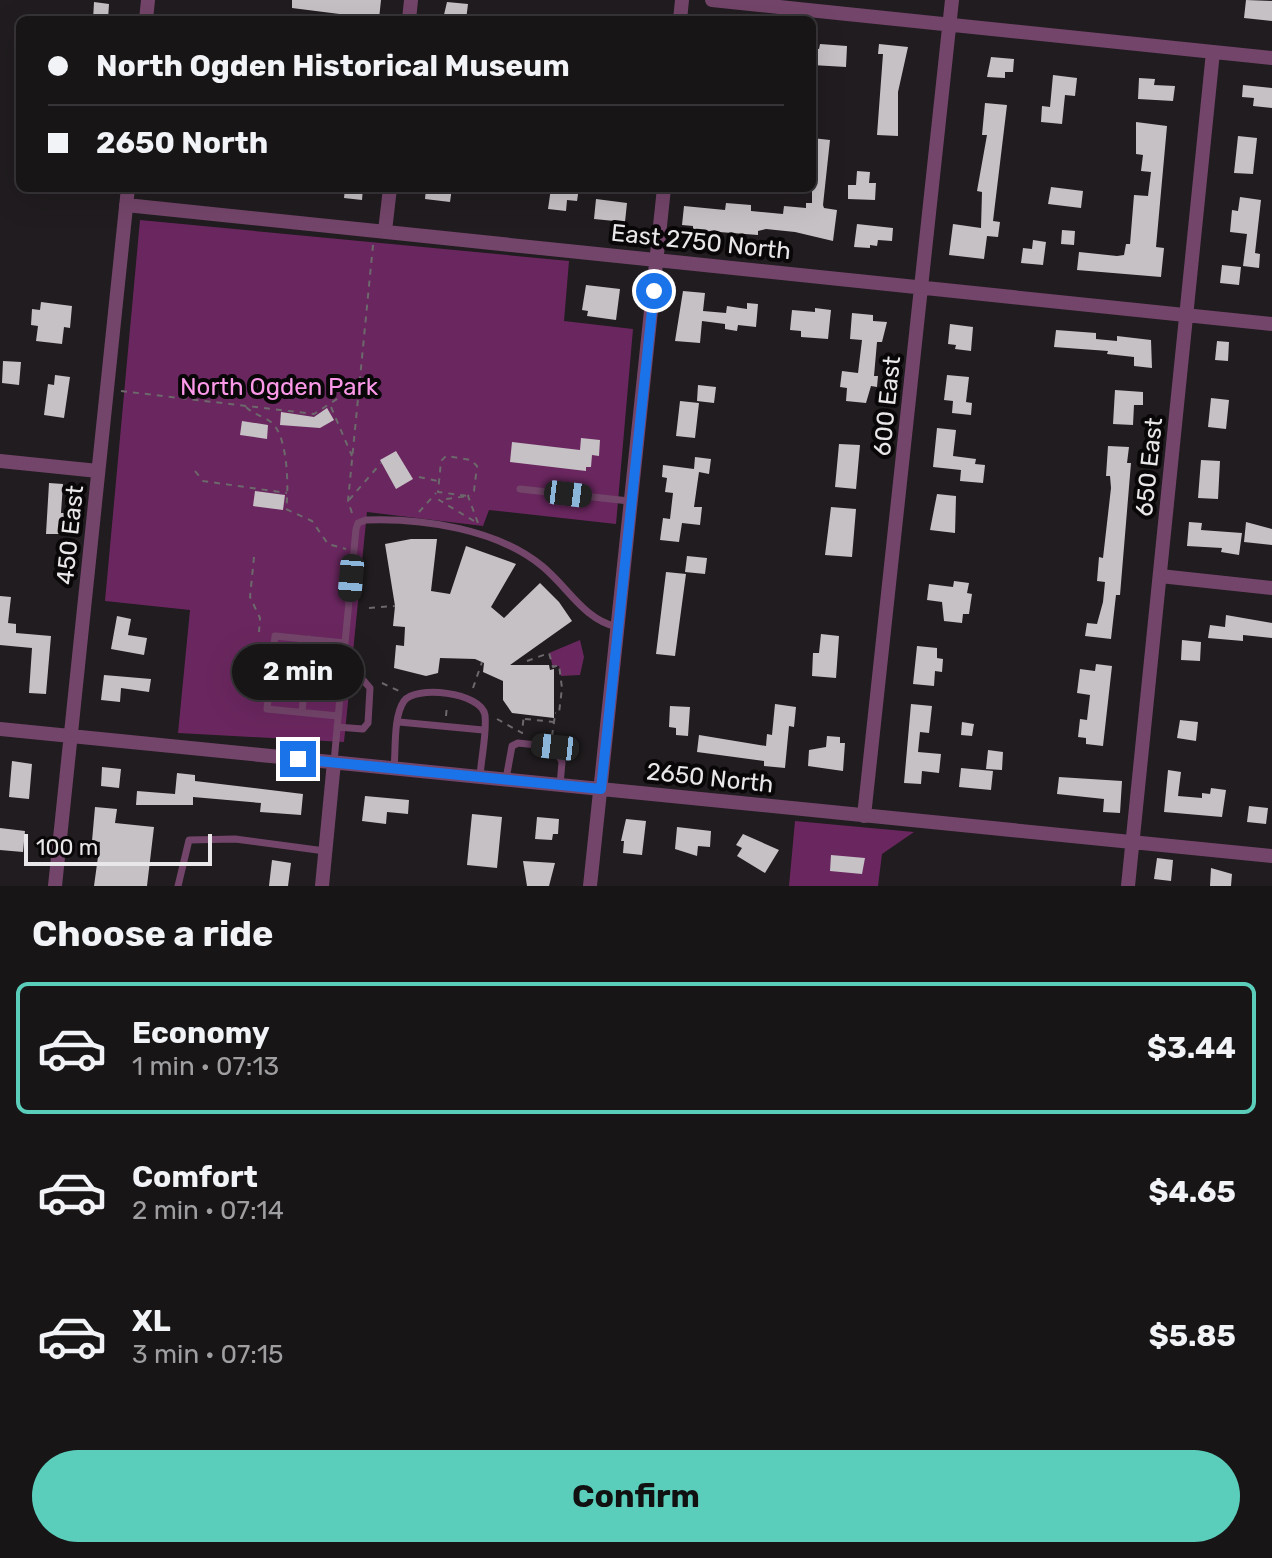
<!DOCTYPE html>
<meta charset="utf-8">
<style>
body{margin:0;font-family:Rubik,sans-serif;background:#252224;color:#f1f3f6;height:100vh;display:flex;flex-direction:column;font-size:30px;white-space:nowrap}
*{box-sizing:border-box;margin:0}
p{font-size:26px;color:#9f9fa1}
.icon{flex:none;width:44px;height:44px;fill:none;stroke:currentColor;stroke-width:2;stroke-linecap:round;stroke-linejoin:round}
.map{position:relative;height:886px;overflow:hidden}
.details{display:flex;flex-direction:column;background:#181517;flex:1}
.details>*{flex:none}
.top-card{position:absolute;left:16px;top:16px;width:800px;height:176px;border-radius:12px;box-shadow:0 8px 32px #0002,0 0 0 2px #363436;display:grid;align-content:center;height:176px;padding:0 32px;background:#181517}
.scale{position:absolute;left:24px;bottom:20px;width:188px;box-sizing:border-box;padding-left:8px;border:4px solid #e9e7e9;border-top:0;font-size:22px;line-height:28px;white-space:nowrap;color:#e9e7e9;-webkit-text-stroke:6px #090708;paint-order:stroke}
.end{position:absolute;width:36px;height:36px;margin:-18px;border:10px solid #1a73e8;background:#fff;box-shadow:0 0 0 4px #fff}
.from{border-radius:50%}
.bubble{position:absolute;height:56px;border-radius:28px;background:#181517;box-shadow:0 8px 32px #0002,0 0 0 2px #363436;font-size:26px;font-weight:700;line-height:56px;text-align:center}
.car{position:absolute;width:24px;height:48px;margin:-24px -12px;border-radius:10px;box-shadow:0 0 6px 2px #0007;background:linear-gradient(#222 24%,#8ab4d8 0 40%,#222 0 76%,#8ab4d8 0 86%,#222 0)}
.top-card b{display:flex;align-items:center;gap:28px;height:76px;font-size:30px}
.top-card b+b{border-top:2px solid #363436}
.top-card i{width:20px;height:20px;background:#f1f3f6}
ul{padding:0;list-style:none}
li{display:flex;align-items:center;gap:24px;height:132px;margin:0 16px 12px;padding:0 16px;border:4px solid transparent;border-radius:12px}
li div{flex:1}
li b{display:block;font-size:30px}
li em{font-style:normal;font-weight:700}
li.selected{border-color:#5bcebb}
li>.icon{width:72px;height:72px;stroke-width:1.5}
h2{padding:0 32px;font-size:36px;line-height:96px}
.button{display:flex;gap:16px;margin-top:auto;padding:16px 32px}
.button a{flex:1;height:92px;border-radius:48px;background:#5bcebb;color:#111;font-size:32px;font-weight:700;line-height:92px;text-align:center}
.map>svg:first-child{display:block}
.green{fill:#6a275f}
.building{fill:#c6c1c5}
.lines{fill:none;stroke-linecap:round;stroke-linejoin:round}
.path{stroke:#6c686b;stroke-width:2;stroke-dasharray:6 6;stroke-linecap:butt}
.service{stroke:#73456a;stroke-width:7}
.minor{stroke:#73456a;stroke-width:14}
.route{stroke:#1a73e8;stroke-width:10}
.labels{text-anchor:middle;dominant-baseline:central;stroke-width:8;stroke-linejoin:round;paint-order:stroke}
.street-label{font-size:24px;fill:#e9e7e9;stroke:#090708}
.park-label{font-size:24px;fill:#fb99e8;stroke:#090708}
</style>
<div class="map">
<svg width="1272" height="886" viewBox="0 0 1272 886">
<rect width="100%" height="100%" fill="#201c1f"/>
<path class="green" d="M140,220L569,261L564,321L633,329L616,524L489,510L483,526L367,512L344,742L178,733L190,610L105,601Z
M580,640L584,657L580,675L561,676L559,666L553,667L549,653Z
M795,821L914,832L882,854L878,886H789Z"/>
<path class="building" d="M292,0H381L379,19L292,8Z
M1246,0L1272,1V21L1244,18Z
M94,2L109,4L108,20H93Z
M447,2L468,4L466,20L443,19Z
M820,44L847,46L846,67L812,65V48L819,49Z
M879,44L908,47L898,92V136L877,135L883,54H878Z
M991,57L1014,59L1013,72H1005V78L987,77Z
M1053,75L1077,78L1075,96L1065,95L1062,124L1041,122L1042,106L1050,107Z
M1139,78L1155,79L1154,85L1175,86L1173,101L1138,99Z
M1243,85L1272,88V108L1253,106L1254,98L1242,97Z
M985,103L1007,105L993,221L1000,222L998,237L987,236L984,259L949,255L953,224L981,228L982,192L977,191L987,135H982Z
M1136,122L1167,126L1156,247L1164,248L1161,277L1077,270L1079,252L1117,256L1124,255L1126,244H1130L1134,195L1148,196L1151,172L1141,171L1143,155L1136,154Z
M1238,136L1257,138L1253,174L1234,173Z
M812,138L830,140L823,205L824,208L837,210L833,241L795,232L766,229L758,231V235L693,230V226L682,225L684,206L725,210L726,203L751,205V211L783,214L784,206L806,208V203H812Z
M857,171L870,172L869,183H876L875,200L848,199V185H856Z
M1051,187L1083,191L1081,208L1048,204Z
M345,188H363L362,200L344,198Z
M426,188H452L450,202L425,199Z
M551,188H579L577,201L567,200L566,211L548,209Z
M1240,197L1261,200L1255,253L1260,254L1259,268L1243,266L1247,234L1230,232L1232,210L1238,211Z
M596,199L627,203L625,222L594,219Z
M857,224L893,228L892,241L878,240L877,246L870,245V248L854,247Z
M1062,230L1075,231L1074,245L1061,244Z
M1033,240L1046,242L1043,265L1021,263L1023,248L1032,249Z
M1222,265L1241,267L1239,285L1220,283Z
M586,285L620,289L616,320L587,316L588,311L582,310Z
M683,291L705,293L703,311L726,313L727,306L747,309V303L758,304L756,327L738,325L737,331L725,329V324L702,321L700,343L675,341Z
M41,302L72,306L70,328L64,327L62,344L36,341L38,326L31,325L32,309L40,310Z
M815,308L831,310L828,339L801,337V331L790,330L792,310L815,312Z
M852,313L873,315V321L887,322L882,342H877L874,376H878L877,387L871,386L866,403L846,401L847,388L840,387L842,371L858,373L862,340L850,339Z
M950,324L973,327L971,351L955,349L956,345L948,344Z
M1056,330L1096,333V339L1117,341V336L1151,340L1152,368L1134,366V357L1107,354L1108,351L1054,347Z
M1217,341L1229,342L1228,361L1215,360Z
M3,361L21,362L19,385L2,383Z
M55,375L70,377L64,418L44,415L48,384L54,385Z
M947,375L969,377L966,402L972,403L971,415L952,413L953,401L944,400Z
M698,385L716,387L714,403L697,401Z
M1115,390L1143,392V405H1134L1133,425L1113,424Z
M1211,398L1229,400L1226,429L1208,427Z
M680,401L699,403L695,438L676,436Z
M327,408L334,420L320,428L280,425L281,412L314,417Z
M242,421L268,425L267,439L240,435Z
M937,428L956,430L953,456L976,459L975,464L985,465L983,483L960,481L961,470L933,467Z
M581,438L600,440L599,456L592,455L591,467H586V471L510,462L512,442L580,450Z
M839,444L860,445L856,489L835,487Z
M1108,446L1129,447L1127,463H1131L1120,595H1116L1111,639L1085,636L1087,623L1097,624L1103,602L1105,582L1097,581L1099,557L1103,558L1111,488L1110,476H1106Z
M396,451L413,479L396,489L380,460Z
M695,457L711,459L709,474L699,472L694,507H702L700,525L682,523L679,542L660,540L663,518L670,519L673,493L665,492L667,478L662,477L663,465L694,469Z
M1201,460L1220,461L1218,499L1198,498Z
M49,483L63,484L61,513H70L69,534H46Z
M255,491L285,495L283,510L253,506Z
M937,494L956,496L955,533L930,530Z
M831,507L856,509L852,557L825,555Z
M1189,522L1202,523L1201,530L1242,533L1239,555L1221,552L1222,548L1187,546Z
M1246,522L1272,529V545L1244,542Z
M411,539H437L431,591L450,594L466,546L516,564L491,607L504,618L540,583L559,602L572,621L510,665H549L550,670L554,669V718L512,713L503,700V681L483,672L484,663L475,659L440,658L438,673L426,676L394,668L396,645L404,646L405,627L393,626L395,606L385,544Z
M687,556L707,558L705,574L685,572Z
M666,572L686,574L675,656L656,654Z
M954,581L969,583L967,593L972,594L969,614H963L962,623L944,621L942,602L927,600L929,584L953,587Z
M0,596L11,597L8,623L16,624V633L51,636L46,694L29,693L32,648L0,645Z
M1226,615L1272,623V638L1243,635V641L1208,638L1210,625L1225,627Z
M117,616L131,619L128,635L147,638L144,655L111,649Z
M821,634L839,636L836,678L812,676L813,653H819Z
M1182,640L1201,642L1200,661L1181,660Z
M917,646L937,648V658L943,659L942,672L935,671L934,686L913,684Z
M1096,664L1112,666L1103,746L1086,744V738L1078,737L1080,719L1087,720L1090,695L1077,693L1080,669L1095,671Z
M104,675L151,679L149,692L121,688L120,702L101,700Z
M775,704L796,707L794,727L789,726L785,768L764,766V761L697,752L699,735L766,746L767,734L772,735Z
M911,704L932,706L929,733L920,732L918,752L941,754L939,773L922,771L921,784L904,783Z
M670,706L690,707L688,736L676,735V728L669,727Z
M1180,720L1198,722L1196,741L1177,738Z
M962,722L974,724L972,736L961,735Z
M827,736L840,737V743H845L843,771L808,766L809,750L826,747Z
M988,750L1003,752L1002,770L986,769Z
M12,761L32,764L29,799L9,797Z
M102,767L121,769L119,788L101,786Z
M961,768L993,771L991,790L959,787Z
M1168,770L1181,772L1178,796L1202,798V793L1210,794L1211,788L1226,790L1222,817L1164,812Z
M177,773L195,775V781L303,794L301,815L260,812L261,803L193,797V805H136L137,791L175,794Z
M1059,777L1122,781L1120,813L1103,812L1104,799L1057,794Z
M365,796L409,800L408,814L387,812L386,824L362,821Z
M1249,806L1268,808L1266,824L1247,822Z
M95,807L117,809L115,823L154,827L147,886H94L100,842L92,841Z
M472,814L502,817L497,868L467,865Z
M537,817L559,819L558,834H553L552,840L535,839Z
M626,819L646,821L642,855L623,853L624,841H621Z
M677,827L711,831L710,847L698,846L697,856L675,849Z
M0,828L25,831L23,852L0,850Z
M743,834L779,850L765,873L737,856L742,848L736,845Z
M831,855L865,858L862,874L830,871Z
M1157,858L1173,860L1171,881L1154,879Z
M272,860L291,863L288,886H269Z
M523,861L555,863L549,886H527Z
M1211,868L1232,874L1231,886H1210Z"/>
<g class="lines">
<path class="path" d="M121,391L314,414L357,386
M246,407C254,415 264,416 272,423C288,437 289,489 286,509L312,521L328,544L346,549
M331,407L352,456
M195,471L203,481L287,493
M419,477L438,481
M349,500L381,463
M419,512L436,493
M352,513L348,501L373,245
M474,521L439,500L468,496L438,492L441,461L446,456L471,460L477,466L474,491L468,496L478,523
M254,557L250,597L260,618L259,632
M369,608L395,606
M527,661L549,653L553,667L559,665L562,688L559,713H555
M382,683L399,691
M473,688L482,662
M446,716L447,705
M497,719L522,733L524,714
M525,719L554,722
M552,736L555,715"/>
<path class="service" d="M520,489L629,501
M302,712L309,639
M338,716L267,709L275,636L345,643L356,529L358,523L366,520C423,518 497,529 542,566C568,587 583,619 617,627
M399,722L483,730
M337,727L363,729L368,723L370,688L364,681L342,679
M334,762L345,643
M394,768C396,750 393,717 404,701C415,685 481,692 485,715C487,734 481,758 480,777
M506,779L512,746L518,743L555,747L562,762L560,785
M178,886L189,840L235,839L325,851"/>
<path class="minor" d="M712,0L1272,58
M146,20L148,0
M409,20L411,0
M680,20L682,0
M126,205L1272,324
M385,231L390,188
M0,461L98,471
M1160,576L1272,588
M0,729L1272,856
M864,816L952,0
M55,886L128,188
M322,886L334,762
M590,886L664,188
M1128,886L1213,52"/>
</g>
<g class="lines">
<path class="route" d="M298,759L601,789L654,291"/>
</g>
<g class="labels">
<g class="street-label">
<text transform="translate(701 242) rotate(6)">East 2750 North</text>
<text transform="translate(887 406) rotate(-84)">600 East</text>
<text transform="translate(1149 467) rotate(-84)">650 East</text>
<text transform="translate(70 535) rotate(-84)">450 East</text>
<text transform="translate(710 778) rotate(6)">2650 North</text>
</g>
<g class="park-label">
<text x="279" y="387">North Ogden Park</text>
</g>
</g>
</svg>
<div class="scale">100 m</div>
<i class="end from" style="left:654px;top:291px"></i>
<i class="end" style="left:298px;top:759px"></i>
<div class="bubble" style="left:232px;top:644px;width:132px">2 min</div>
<i class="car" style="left:568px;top:494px;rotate:97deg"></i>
<i class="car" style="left:351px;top:578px;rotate:185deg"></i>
<i class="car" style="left:555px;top:747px;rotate:276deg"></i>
<div class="top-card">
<b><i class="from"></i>North Ogden Historical Museum</b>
<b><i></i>2650 North</b>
</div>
</div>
<section class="details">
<h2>Choose a ride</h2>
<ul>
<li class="selected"><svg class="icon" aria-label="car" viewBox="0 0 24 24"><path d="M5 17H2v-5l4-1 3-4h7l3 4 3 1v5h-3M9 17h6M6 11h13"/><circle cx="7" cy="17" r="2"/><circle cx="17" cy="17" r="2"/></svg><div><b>Economy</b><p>1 min · 07:13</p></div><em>$3.44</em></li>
<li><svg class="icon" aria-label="car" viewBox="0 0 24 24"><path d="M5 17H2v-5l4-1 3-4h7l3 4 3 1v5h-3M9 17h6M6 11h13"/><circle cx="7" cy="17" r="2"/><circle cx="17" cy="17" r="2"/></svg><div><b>Comfort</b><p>2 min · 07:14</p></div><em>$4.65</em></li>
<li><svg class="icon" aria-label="car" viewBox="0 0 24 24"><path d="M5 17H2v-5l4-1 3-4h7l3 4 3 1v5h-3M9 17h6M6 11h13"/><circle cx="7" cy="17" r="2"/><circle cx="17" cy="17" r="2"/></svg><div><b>XL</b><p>3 min · 07:15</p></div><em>$5.85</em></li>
</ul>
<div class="button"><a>Confirm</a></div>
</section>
